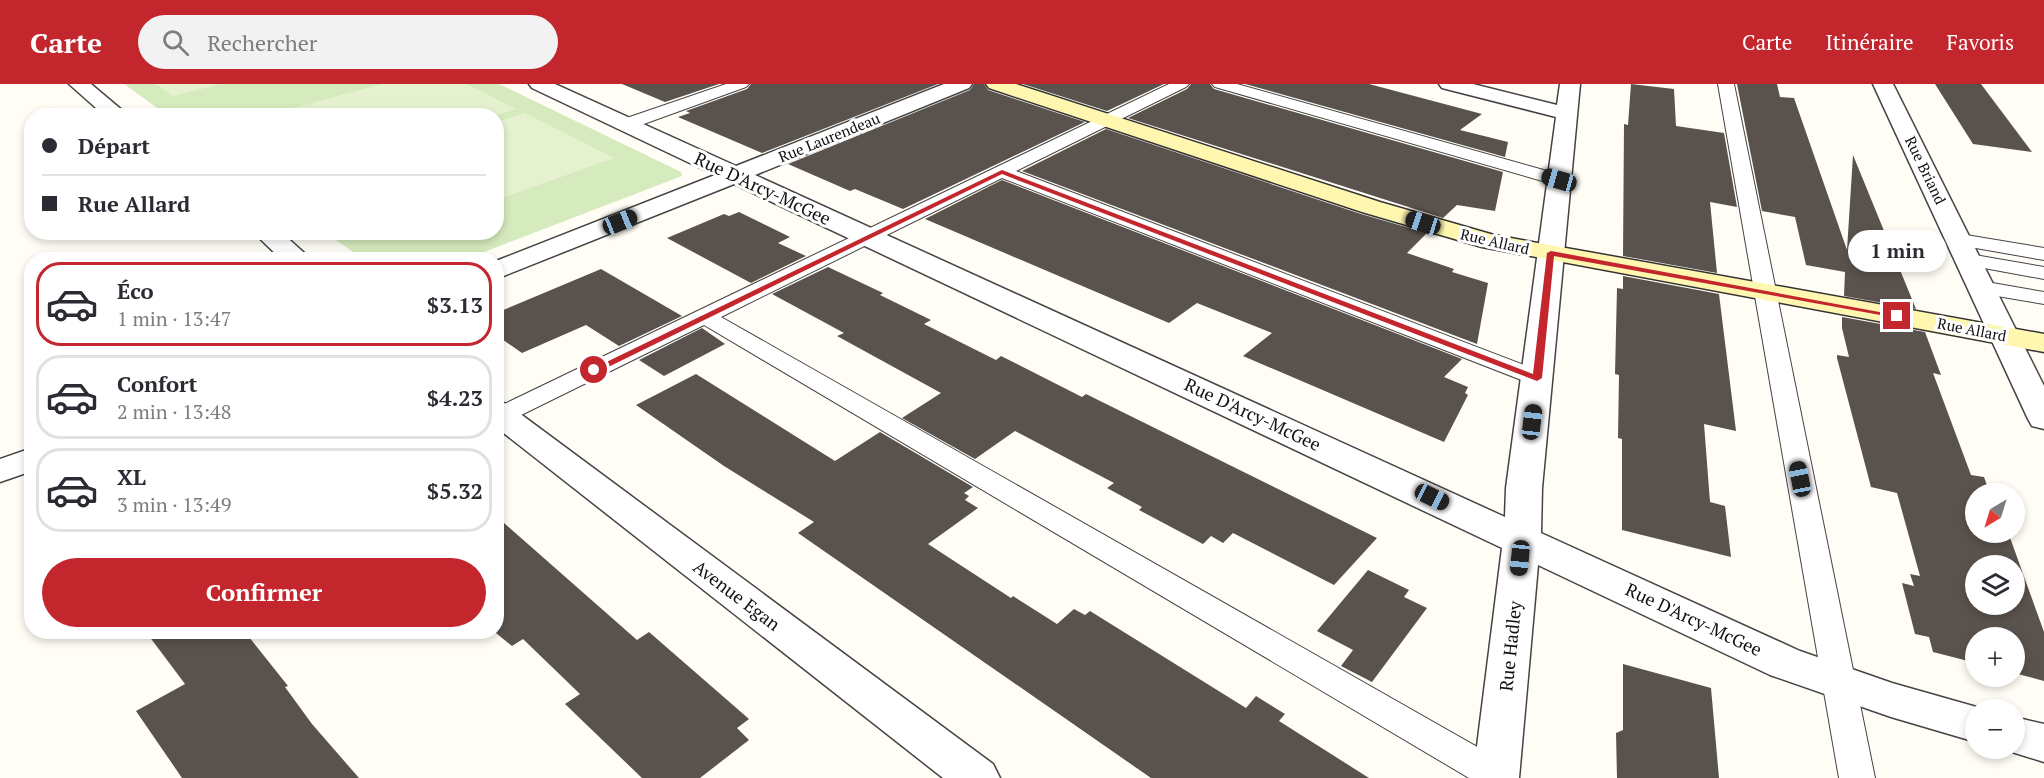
<!DOCTYPE html>
<html lang="fr">
<meta charset="utf-8">
<style>
body{margin:0;font-family:"PT Serif",serif;background:#f2f2f3;color:#2b2b33;height:100vh;display:flex;flex-direction:column;font-size:22px;white-space:nowrap}
*{box-sizing:border-box;margin:0}
p{font-size:20px;color:#7c7c81}
.icon{flex:none;width:33px;height:33px;fill:none;stroke:currentColor;stroke-width:2;stroke-linecap:round;stroke-linejoin:round}
.map{position:relative;flex:1;overflow:hidden}
.panel{position:absolute;left:24px;top:168px;width:480px;height:387px;display:flex;flex-direction:column;background:#fff;border-radius:24px;box-shadow:0 3px 9px #0003}
.panel>*{flex:none}
.hud{position:absolute;left:24px;top:24px;width:480px;height:132px;border-radius:24px;box-shadow:0 3px 9px #0003;display:grid;align-content:center;height:132px;padding:0 18px;background:#fff}
.needle{width:39px;rotate:218deg}
.fabs{position:absolute;left:1965px;top:399px;display:grid;gap:12px}
.fabs a{display:grid;place-items:center;width:60px;height:60px;border-radius:50%;background:#fff;box-shadow:0 3px 9px #0003;font-size:30px}
.end{position:absolute;width:27px;height:27px;margin:-14px;border:8px solid #c4262e;background:#fff;box-shadow:0 0 0 3px #fff}
.from{border-radius:50%}
.bubble{position:absolute;height:42px;border-radius:21px;background:#fff;box-shadow:0 3px 9px #0003;font-size:20px;font-weight:700;line-height:42px;text-align:center}
.car{position:absolute;width:18px;height:36px;margin:-18px -9px;border-radius:8px;box-shadow:0 0 4px 2px #0007;background:linear-gradient(#222 24%,#8ab4d8 0 40%,#222 0 76%,#8ab4d8 0 86%,#222 0)}
.hud b{display:flex;align-items:center;gap:21px;height:57px;font-size:22px}
.hud b+b{border-top:2px solid #e1e1e2}
.hud i{width:15px;height:15px;background:#2b2b33}
ul{padding:10px 0 0;list-style:none}
li{display:flex;align-items:center;gap:18px;height:84px;margin:0 12px 9px;padding:0 6px;border:3px solid #e1e1e2;border-radius:24px}
li div{flex:1}
li b{display:block;font-size:22px}
li em{font-style:normal;font-weight:700}
li.on{border-color:#c4262e}
li>.icon{width:54px;height:54px;stroke-width:1.5}
.button{display:flex;gap:12px;margin-top:auto;padding:12px 18px}
.button a{flex:1;height:69px;border-radius:36px;background:#c4262e;color:#fff;font-size:24px;font-weight:700;line-height:69px;text-align:center}
header{display:flex;align-items:center;gap:36px;box-sizing:border-box;height:84px;padding:0 30px;background:#c4262e;color:#fff}
header strong{font-size:28px}
nav{display:flex;gap:33px;margin-inline-start:auto;font-size:21px}
.search{width:420px;height:54px;background:#f2f2f3;display:flex;align-items:center;gap:15px;box-sizing:border-box;padding:0 21px;border-radius:33px;color:#7c7c81;font-size:22px}
.map>svg:first-child{display:block}
.green{fill:#d5ebbd}
.pitch{fill:#e6f2cf}
.building{fill:#5a524d;fill-rule:evenodd}
.lines{fill:none;stroke-linecap:round;stroke-linejoin:round}
.lane-casing{stroke:#444;stroke-width:2}
.street-casing{stroke:#444;stroke-width:3}
.secondary-casing{stroke:#333;stroke-width:3}
.lane{fill:#fff;fill-rule:evenodd}
.street{fill:#fff;fill-rule:evenodd}
.secondary{fill:#fff6b0;fill-rule:evenodd}
.route{fill:#c4262e}
.labels{text-anchor:middle;dominant-baseline:central;stroke-width:6;stroke-linejoin:round;paint-order:stroke}
.far-street-label{font-size:15px;fill:#111;stroke:#fff}
.street-label{font-size:18px;fill:#111;stroke:#fff}
</style>
<header>
<strong>Carte</strong>
<div class="search"><svg class="icon" aria-label="search" viewBox="0 0 24 24"><circle cx="10" cy="10" r="6"/><path d="M15 15l6 6"/></svg>Rechercher</div>
<nav><a>Carte</a><a>Itinéraire</a><a>Favoris</a></nav>
</header>
<div class="map">
<svg width="2044" height="694" viewBox="0 0 2044 694">
<rect width="100%" height="100%" fill="#fffdf5"/>
<path class="green" d="M124,0H499L681,88L682,92L466,175H363L326,149L496,148V32L167,31Z"/>
<path class="pitch" d="M156,0H221L173,12Z
M382,0H467L516,25L493,32L267,31Z
M525,29L614,74L497,116V38Z"/>
<path class="building" d="M622,0H719L665,18Z
M751,0H938L762,69L678,33L690,29L686,27L747,5Z
M974,0H984L988,6L1085,38L903,125L855,105L850,107L788,80L970,6Z
M1023,0H1164L1107,27Z
M1191,0H1210L1214,5L1503,88L1495,127L1457,121L1443,134L1128,34L1187,5Z
M1245,0H1369L1482,30L1460,46L1508,58L1505,73Z
M1631,0L1674,5L1676,42L1724,49L1737,123L1710,118L1717,189L1623,172L1624,40L1628,41Z
M1737,0H1777L1780,13L1794,14L1847,166L1853,71L1916,225L1844,212L1845,188L1806,181L1795,133L1762,127Z
M1935,0H1981L2032,68L1973,60Z
M1106,45L1361,130L1427,149L1407,169L1454,185L1452,188L1488,199L1477,260L1022,87Z
M1002,96L1462,275L1444,293L1468,303L1465,309L1468,311L1444,358L1243,272L1272,249L1197,219L1169,239L925,135Z
M739,128L790,153L778,159L806,172L751,199L667,154L724,130L729,132Z
M828,183L883,209L880,211L931,236L924,240L996,276L1001,272L1082,313L1086,310L1377,454L1334,501L1233,449L1223,459L1211,452L1203,460L1139,426L1142,423L1107,404L1114,399L1015,347L975,375L902,334L941,309L837,252L844,249L772,210Z
M601,185L682,232L619,262L586,241L522,269L496,251V229Z
M1623,192L1719,210L1736,347L1704,340L1710,418L1725,422L1731,473L1622,446V355L1618,354L1619,291L1615,290L1617,204L1623,205Z
M1842,233L1925,248L1941,291L1933,289L1971,391L1984,393L1990,410H1976V448H2008L2044,548V597L2014,589V554H1976V579L1933,568L1929,553L1915,550L1902,499L1914,502L1910,490L1920,492L1897,409L1871,403L1837,274V271L1849,273L1842,244ZM1976,482H2014V520H1976Z
M702,244L725,260L664,292L639,276Z
M696,290L835,377L880,348L973,403L964,409L969,412L965,416L978,424L928,460L1011,514L1013,512L1057,540L1074,525L1085,531L1090,527L1246,624L1256,612L1285,630L1279,637L1369,694H1151L798,449L814,438L724,382L636,321Z
M496,432L637,556L649,548L749,635L737,644L749,656L700,694H642L565,620L580,610L523,555L512,562L496,549Z
M1368,486L1409,506L1404,513L1427,524L1372,598L1341,582L1353,566L1317,547Z
M146,548H245L288,602L285,603L312,640L359,694H182L136,627L185,600Z
M1623,580L1711,604L1719,694H1617L1616,649L1623,646Z"/>
<g class="lines">
<g class="lane-casing">
<path id="lane" d="M726,0H749L746,3L630,45H618L616,41L618,37Z
M1169,0H1189L1186,3L1016,87L1545,289L1549,294L1545,299L1537,301L1529,299L1002,94L721,233L1509,681L1513,694H1469L704,241L511,336L496,337V324Z
M1212,0H1237L1565,92L1568,96L1565,100H1553L1215,3Z
M1718,0H1734L1875,694H1839Z
M1960,150L2044,164V176L1953,160L1950,156L1953,152Z
M1969,170L2044,183V195L1962,180L1959,176L1962,172Z
M1981,197L2044,208V220L1973,208L1970,203L1973,198Z"/>
</g>
<g class="street-casing">
<path id="street" d="M69,0H91L129,32H105Z
M529,0H555L736,82L944,0H972L969,4L755,91L1505,433L1506,404L1556,33L1442,4L1439,0H1473L1557,21L1560,0H1580L1542,404L1541,449L1800,567L1892,599L1987,626H1976V658L1891,633L1770,591L1538,481L1519,694H1473L1502,464L734,100L496,195V177L715,91L532,4Z
M1873,0H1893L2044,302V345L2032,342L2028,335Z
M253,148H281L312,176H282Z
M496,317L507,320L993,680L1000,694H943L496,343Z
M32,364V387L0,398V375Z
M2014,633L2044,640V678L1999,664H2014Z"/>
</g>
<g class="secondary-casing">
<path id="secondary" d="M986,0H1016L1380,118L1494,151L2044,250V268L1482,163L1362,128L989,4Z"/>
</g>
<use href="#lane" class="lane"/>
<use href="#street" class="street"/>
<use href="#secondary" class="secondary"/>
</g>
<path class="route" d="M1002,86L1533,290L1547,169L1551,167L1901,232L1897,234L1554,172L1542,294L1537,297L1002,90L598,288L590,286Z"/>
<g class="labels">
<g class="far-street-label">
<text transform="translate(829 53) rotate(-22)">Rue Laurendeau</text>
<text transform="translate(1926 86) rotate(64)">Rue Briand</text>
<text transform="translate(1495 157) rotate(13)">Rue Allard</text>
<text transform="translate(1972 245) rotate(11)">Rue Allard</text>
</g>
<g class="street-label">
<text transform="translate(763 104) rotate(25)">Rue D'Arcy-McGee</text>
<text transform="translate(1253 330) rotate(25)">Rue D'Arcy-McGee</text>
<text transform="translate(737 511) rotate(37)">Avenue Egan</text>
<text transform="translate(1694 535) rotate(25)">Rue D'Arcy-McGee</text>
<text transform="translate(1510 562) rotate(-84)">Rue Hadley</text>
</g>
</g>
</svg>
<div class="fabs">
<a><svg class="needle" viewBox="-14 -14 28 28"><path d="M0-13l5 13h-10z" fill="#e53935"/><path d="M0 13l5-13h-10z" fill="#7c7c81"/></svg></a>
<a><svg class="icon" aria-label="layers" viewBox="0 0 24 24"><path d="M12 4l9 5-9 5-9-5zM3 14l9 5 9-5"/></svg></a>
<a>+</a>
<a>−</a>
</div>
<i class="end from" style="left:594px;top:286px"></i>
<i class="end" style="left:1897px;top:232px"></i>
<div class="bubble" style="left:1848px;top:146px;width:99px">1 min</div>
<i class="car" style="left:1559px;top:96px;rotate:286deg"></i>
<i class="car" style="left:620px;top:138px;rotate:68deg"></i>
<i class="car" style="left:1423px;top:139px;rotate:288deg"></i>
<i class="car" style="left:1532px;top:338px;rotate:7deg"></i>
<i class="car" style="left:1800px;top:395px;rotate:349deg"></i>
<i class="car" style="left:1432px;top:413px;rotate:116deg"></i>
<i class="car" style="left:1520px;top:474px;rotate:186deg"></i>
<div class="hud">
<b><i class="from"></i>Départ</b>
<b><i></i>Rue Allard</b>
</div>
<section class="panel">
<ul>
<li class="on"><svg class="icon" aria-label="car" viewBox="0 0 24 24"><path d="M5 17H2v-5l4-1 3-4h7l3 4 3 1v5h-3M9 17h6M6 11h13"/><circle cx="7" cy="17" r="2"/><circle cx="17" cy="17" r="2"/></svg><div><b>Éco</b><p>1 min · 13:47</p></div><em>$3.13</em></li>
<li><svg class="icon" aria-label="car" viewBox="0 0 24 24"><path d="M5 17H2v-5l4-1 3-4h7l3 4 3 1v5h-3M9 17h6M6 11h13"/><circle cx="7" cy="17" r="2"/><circle cx="17" cy="17" r="2"/></svg><div><b>Confort</b><p>2 min · 13:48</p></div><em>$4.23</em></li>
<li><svg class="icon" aria-label="car" viewBox="0 0 24 24"><path d="M5 17H2v-5l4-1 3-4h7l3 4 3 1v5h-3M9 17h6M6 11h13"/><circle cx="7" cy="17" r="2"/><circle cx="17" cy="17" r="2"/></svg><div><b>XL</b><p>3 min · 13:49</p></div><em>$5.32</em></li>
</ul>
<div class="button"><a>Confirmer</a></div>
</section>
</div>
